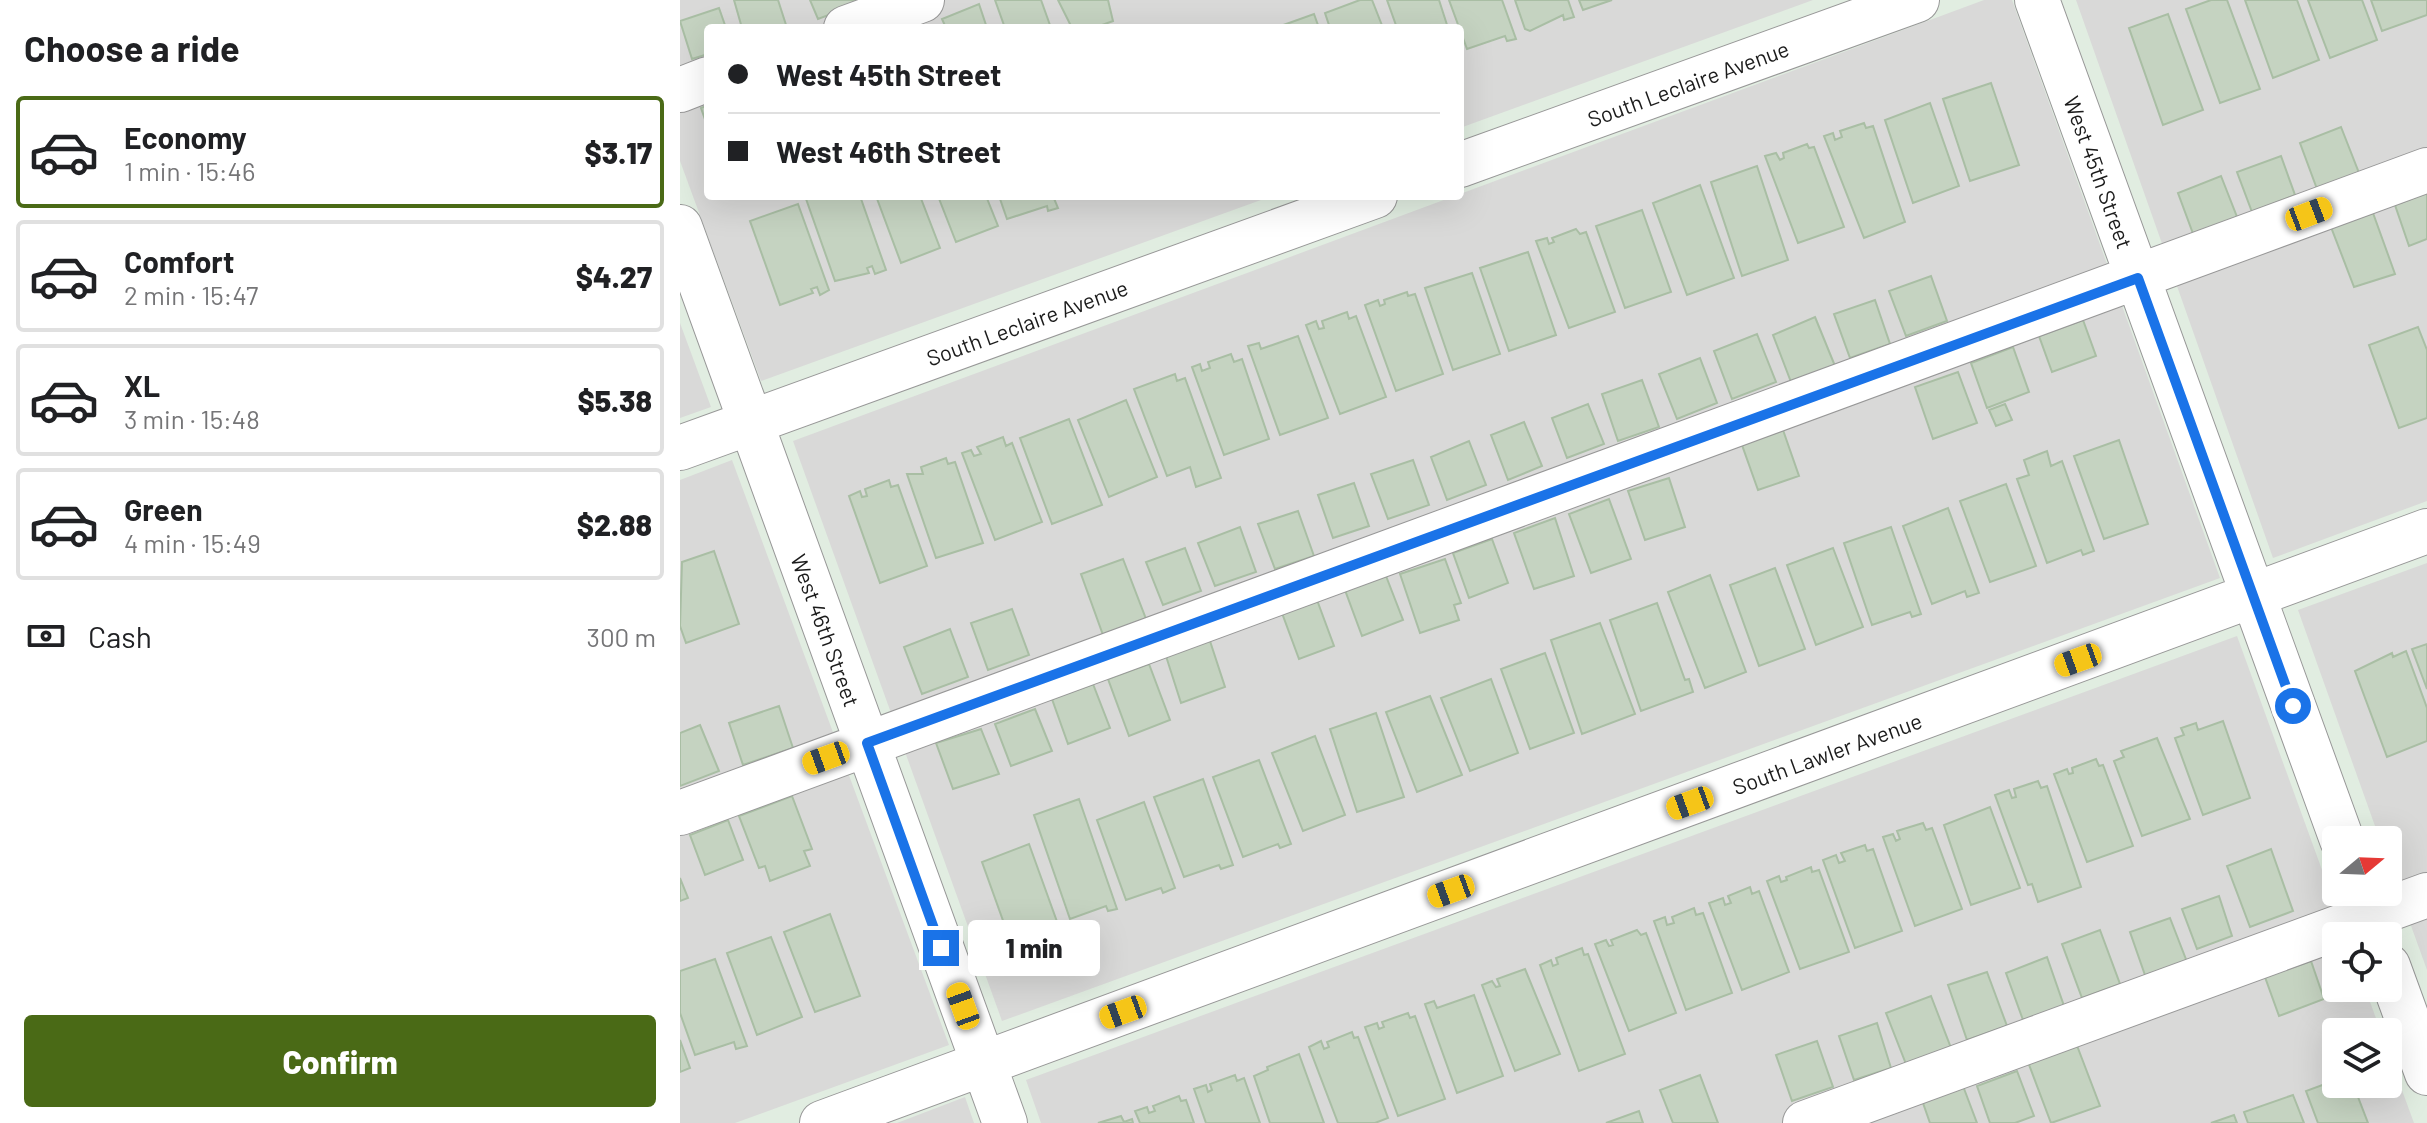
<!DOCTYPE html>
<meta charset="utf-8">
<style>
body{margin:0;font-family:Barlow,sans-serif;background:#f6f6f6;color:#202124;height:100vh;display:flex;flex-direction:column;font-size:30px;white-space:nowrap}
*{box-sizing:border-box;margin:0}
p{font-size:26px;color:#757577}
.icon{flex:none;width:44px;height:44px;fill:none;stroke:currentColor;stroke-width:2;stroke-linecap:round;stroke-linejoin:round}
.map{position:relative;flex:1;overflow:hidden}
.details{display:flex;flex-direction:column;background:#fff;width:680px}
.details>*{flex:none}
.top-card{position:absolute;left:24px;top:24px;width:760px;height:176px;border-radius:8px;box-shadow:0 8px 32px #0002;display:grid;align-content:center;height:176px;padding:0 24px;background:#fff}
.needle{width:52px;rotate:71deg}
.tools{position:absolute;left:1642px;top:826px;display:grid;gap:16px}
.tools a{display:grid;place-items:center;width:80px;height:80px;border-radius:8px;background:#fff;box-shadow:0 8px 32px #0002;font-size:40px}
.end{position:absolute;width:36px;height:36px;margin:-18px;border:10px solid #1a73e8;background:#fff;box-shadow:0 0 0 4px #fff}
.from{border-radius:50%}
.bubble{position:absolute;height:56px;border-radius:8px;background:#fff;box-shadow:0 8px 32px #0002;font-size:26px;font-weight:800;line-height:56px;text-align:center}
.car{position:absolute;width:24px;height:48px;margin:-24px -12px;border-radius:10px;box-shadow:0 0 6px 2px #0007;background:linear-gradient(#f5c518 24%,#345 0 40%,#f5c518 0 76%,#345 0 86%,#f5c518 0)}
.top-card b{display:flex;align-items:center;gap:28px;height:76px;font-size:30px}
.top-card b+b{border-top:2px solid #e0e0e0}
.top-card i{width:20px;height:20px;background:#202124}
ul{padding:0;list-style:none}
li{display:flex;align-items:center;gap:24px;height:112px;margin:0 16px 12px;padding:0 8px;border:4px solid #e0e0e0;border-radius:8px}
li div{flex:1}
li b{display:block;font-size:30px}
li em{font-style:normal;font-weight:800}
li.current{border-color:#4a6a16}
li>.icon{width:72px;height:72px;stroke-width:1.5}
h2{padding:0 24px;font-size:36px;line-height:96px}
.pay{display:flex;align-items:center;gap:20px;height:88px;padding:0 24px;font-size:30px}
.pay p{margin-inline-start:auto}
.action{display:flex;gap:16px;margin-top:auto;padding:16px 24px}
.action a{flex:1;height:92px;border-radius:8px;background:#4a6a16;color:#fff;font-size:32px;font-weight:800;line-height:92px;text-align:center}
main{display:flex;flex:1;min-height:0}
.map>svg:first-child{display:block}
.residential{fill:#d9d9d8}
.building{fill:#c5d3c1;stroke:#a9bea4;stroke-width:2}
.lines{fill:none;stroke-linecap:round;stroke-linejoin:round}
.minor-casing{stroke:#989898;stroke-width:46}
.minor{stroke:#fff;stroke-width:44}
.route{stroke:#1a73e8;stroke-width:10}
.labels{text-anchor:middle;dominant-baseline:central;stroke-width:8;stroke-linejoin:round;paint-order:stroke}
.street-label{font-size:22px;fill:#1b1b1b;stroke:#fff}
</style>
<main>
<section class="details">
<h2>Choose a ride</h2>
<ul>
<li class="current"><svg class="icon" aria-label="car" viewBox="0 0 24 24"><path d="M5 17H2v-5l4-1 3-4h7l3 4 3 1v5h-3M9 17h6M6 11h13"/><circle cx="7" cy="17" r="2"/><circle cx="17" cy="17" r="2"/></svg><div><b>Economy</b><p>1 min · 15:46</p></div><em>$3.17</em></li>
<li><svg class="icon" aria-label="car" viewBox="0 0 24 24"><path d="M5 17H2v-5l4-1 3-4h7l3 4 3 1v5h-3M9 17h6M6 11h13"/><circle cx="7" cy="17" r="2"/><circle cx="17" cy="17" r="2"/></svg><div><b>Comfort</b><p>2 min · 15:47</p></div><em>$4.27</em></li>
<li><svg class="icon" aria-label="car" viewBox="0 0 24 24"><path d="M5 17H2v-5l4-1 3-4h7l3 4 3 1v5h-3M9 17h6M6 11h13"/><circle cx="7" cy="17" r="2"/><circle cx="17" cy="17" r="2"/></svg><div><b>XL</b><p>3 min · 15:48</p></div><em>$5.38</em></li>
<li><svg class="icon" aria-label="car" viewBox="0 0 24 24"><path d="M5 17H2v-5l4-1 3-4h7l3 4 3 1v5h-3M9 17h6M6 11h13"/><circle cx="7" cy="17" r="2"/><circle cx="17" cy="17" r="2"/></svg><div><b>Green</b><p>4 min · 15:49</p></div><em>$2.88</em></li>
</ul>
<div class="pay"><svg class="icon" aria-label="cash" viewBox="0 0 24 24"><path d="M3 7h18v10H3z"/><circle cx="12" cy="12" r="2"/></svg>Cash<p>300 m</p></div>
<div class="action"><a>Confirm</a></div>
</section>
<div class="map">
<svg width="1747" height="1123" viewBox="0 0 1747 1123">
<rect width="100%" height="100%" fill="#e1ede1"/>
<path class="residential" d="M0,0H1133L780,128V28H28V196H592L81,381L0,161Z
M1304,0H1332L1540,578L322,1021L113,441Z
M1396,0H1747V501L1593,558Z
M0,323L31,407L0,418Z
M52,460L269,1045L55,1123H0V480Z
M1747,563V970L1708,862V840H1700L1618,610Z
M1557,636L1666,936H1656V988H1685L1701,1032H1656V1084H1708V1052L1734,1123H361L346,1080Z
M285,1097L294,1123H217Z"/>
<path class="building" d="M54,0H98L107,28H62Z
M130,0H176L178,4L138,19Z
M315,0H361L371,28H325Z
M378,0H428L433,21L414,28H392Z
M680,0H692L703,28H650L645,13Z
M707,0H759L768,28H717Z
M769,0H822L836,39L827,41L825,36L787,49Z
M835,0H888L894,17L884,20L883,15L850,31L845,29Z
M899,0H932L903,10Z
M1531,0H1547L1580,89L1540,103L1506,9Z
M1565,0H1617L1639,60L1593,78Z
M1628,0H1682L1697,40L1650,58Z
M1691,0H1747V15L1702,31Z
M299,4L307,28H266L262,19Z
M39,8L46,28H28V54L12,59L0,21Z
M634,14L639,28H595Z
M1488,14L1523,110L1483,125L1449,28Z
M1311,83L1339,165L1290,181L1263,99Z
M1250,103L1279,186L1233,203L1205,120Z
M28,105V128L21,108Z
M1184,123L1186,128L1193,126L1225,222L1184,238L1144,136L1153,133L1155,140L1162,137L1160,131Z
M1661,127L1679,173L1637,189L1620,143Z
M1127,144L1129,148L1134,147L1164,227L1118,243L1085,156L1096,153L1100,160L1104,158L1103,153Z
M1601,156L1615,195L1572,212L1557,172Z
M1077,166L1108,260L1062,276L1031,182Z
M1541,176L1559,222L1515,239L1498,193Z
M1020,185L1054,278L1007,295L973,203Z
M1747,193V239L1729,246L1715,205Z
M125,196H180L206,270L195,274L192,266L187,268L189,273L155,281Z
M196,196H240L260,248L221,263Z
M258,196H306L318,226L276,242Z
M319,196H373L378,208L368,211L367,206L327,219Z
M118,204L149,290L140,295L137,287L131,289L133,293L100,305L70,221Z
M962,210L991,292L945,308L916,226Z
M1693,213L1715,274L1674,287L1651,227Z
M896,229L900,234L906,232L935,312L889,328L856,241L867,238L869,244L874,242L872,238Z
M848,252L876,335L829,351L800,268Z
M792,273L820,354L773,370L745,288Z
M1251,276L1267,321L1226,336L1209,291Z
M727,292L728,296L735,294L763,374L716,391L685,305L698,300L700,306L705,304L704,300Z
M1195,300L1210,344L1170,358L1154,314Z
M667,312L669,319L676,316L706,397L660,414L626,325L636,321L639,329L644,328L642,321Z
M1135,317L1155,366L1111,382L1093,335Z
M1403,320L1416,356L1372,372L1359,336Z
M1738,327L1747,350V418L1719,428L1689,345Z
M1077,334L1096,382L1052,399L1034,351Z
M618,336L648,418L600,435L568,346L579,343L581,349Z
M1333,347L1349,392L1307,408L1291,363Z
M551,354L554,362L562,359L589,439L544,455L512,367L520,364L522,371L530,368L528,362Z
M1020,358L1037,403L997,419L979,374Z
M1278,372L1297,423L1253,439L1235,387Z
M495,374L497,381L505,378L541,478L516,487L510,467L487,476L454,389Z
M962,380L979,427L938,441L922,394Z
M446,400L477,477L429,497L398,420Z
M908,404L924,444L887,458L872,418Z
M1325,404L1332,420L1316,426L1309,410Z
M389,419L422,505L372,524L340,438Z
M844,422L862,466L828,480L811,435Z
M1103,430L1119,476L1078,490L1062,445Z
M323,437L326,446L332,443L362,522L315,540L282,453L291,450L294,456L301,454L297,447Z
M1439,440L1468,524L1424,539L1394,456Z
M789,441L806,485L767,500L751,457Z
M1367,451L1371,466L1382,461L1414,551L1403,555L1401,550L1367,563L1337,479L1349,475L1344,460Z
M266,458L268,464L275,462L303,543L256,558L227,474H243L241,467Z
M733,460L749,505L708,519L691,474Z
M989,478L1005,527L965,540L948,491Z
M209,480L211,487L218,485L247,566L200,583L169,496L180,491L182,497L187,496L185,489Z
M674,483L689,526L653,538L638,495Z
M1326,484L1356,566L1310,582L1280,501Z
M929,499L951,559L911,573L889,514Z
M1268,508L1299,593L1287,597L1285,591L1252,604L1223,526Z
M618,511L634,556L595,569L578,524Z
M875,518L894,576L854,589L834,533Z
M560,527L576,572L535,586L518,543Z
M1211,527L1241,614L1232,617L1230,612L1192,625L1164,543Z
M812,539L828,583L789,598L773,553Z
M505,548L521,591L483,605L466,562Z
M1153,548L1183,627L1136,645L1107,565Z
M34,551L59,624L6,643L0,626L2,562Z
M443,559L466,619L423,635L401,574Z
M765,559L781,603L774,605L779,620L740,633L720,574Z
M1095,568L1125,649L1079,666L1050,585Z
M1030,575L1066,672L1025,688L988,592Z
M706,576L723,620L682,636L665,590Z
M637,600L654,646L619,659L602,613Z
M977,603L1005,680L1009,679L1013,692L961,711L930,620Z
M332,609L349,655L308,670L291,623Z
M920,623L955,714L902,734L871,640Z
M270,629L288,677L242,694L224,647Z
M529,638L545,687L501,703L485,653Z
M1747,644V689L1732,649Z
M1726,651L1747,708V741L1707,757L1675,671L1712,653L1713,657Z
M865,653L894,733L850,749L821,669Z
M469,664L490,720L449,736L428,679Z
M811,679L838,753L790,771L761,698Z
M413,684L430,728L388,744L372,699Z
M750,696L782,775L737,792L706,712Z
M99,706L113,748L63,765L49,723Z
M355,709L372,751L331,766L315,724Z
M696,713L724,797L677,812L650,729Z
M1543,721L1570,798L1523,815L1495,738L1504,735L1501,728L1516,723L1518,730Z
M20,725L39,771L0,786V733Z
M301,729L319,774L273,789L256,743Z
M635,736L665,815L623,831L592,753Z
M1477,738L1510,819L1462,836L1434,761L1444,757L1441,751Z
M1416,759L1419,766L1423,765L1453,846L1407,862L1374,774L1387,769L1389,774L1393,773L1392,768Z
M579,760L611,844L600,848L598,844L563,857L533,777Z
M523,779L553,865L541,869L539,865L504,877L474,797Z
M1358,781L1361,788L1367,786L1401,887L1358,902L1352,884L1348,885L1315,795L1329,790L1332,798L1336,797L1334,789Z
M112,796L132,849L124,851L130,866L90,881L85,866L79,868L59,816Z
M399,799L437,909L428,911L426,906L390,919L354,815Z
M464,802L495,888L483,893L481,888L446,900L417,820Z
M1310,807L1340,888L1291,905L1264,825Z
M48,820L63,860L25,875L10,835Z
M1243,823L1246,830L1252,828L1282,909L1235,926L1203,837L1213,834L1216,841L1220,839L1217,831Z
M349,844L380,930L369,934L367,927L330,940L302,862Z
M1185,845L1187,851L1193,849L1222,931L1175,948L1143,860L1156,855L1159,863L1165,861L1161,853Z
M1591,849L1613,911L1570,927L1547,866Z
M1131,867L1132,872L1139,870L1169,952L1120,969L1087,881L1099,876L1101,882L1107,880L1106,877Z
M0,878L8,898L0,901Z
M1070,887L1072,894L1079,891L1109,972L1062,990L1029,903L1043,898L1045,905L1051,903L1048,896Z
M1539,896L1552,936L1517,949L1502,909Z
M1014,908L1016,915L1023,913L1052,993L1006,1010L974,921L985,917L987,925L994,923L992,917Z
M150,914L180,996L135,1012L104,932Z
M1490,918L1507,962L1466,978L1450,932Z
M957,930L961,935L966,933L996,1013L949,1031L915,944L926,940L929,946L933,945L931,940Z
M1420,930L1440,984L1402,998L1382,944Z
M91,937L122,1017L77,1035L47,953Z
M902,948L904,955L908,954L945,1054L899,1071L860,965L871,960L873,966L878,964L876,958Z
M1367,957L1384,1006L1343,1020L1326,973Z
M35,959L67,1046L56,1049L54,1042L15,1055L0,1013V971Z
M1631,961L1644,999L1599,1016L1585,977Z
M845,969L880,1054L835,1071L802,985L812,981L816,987L820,986L817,979Z
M1307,972L1327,1026L1287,1040L1268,985Z
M794,995L823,1076L777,1093L745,1004L754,1001L757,1008Z
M1251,996L1271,1048L1226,1064L1206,1013Z
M728,1013L730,1018L735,1016L765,1099L718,1116L685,1027L697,1023L699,1029L704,1027L702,1022Z
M1197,1023L1211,1068L1174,1080L1159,1036Z
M672,1032L674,1038L678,1037L708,1118L695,1123H658L629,1047L641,1041L644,1049L649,1047L647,1042Z
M0,1040L10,1068L0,1072Z
M1137,1041L1153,1087L1112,1101L1096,1055Z
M1396,1043L1420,1106L1371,1123L1348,1062Z
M619,1054L644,1123H590L574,1076L588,1070L587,1067Z
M1337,1071L1354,1116L1335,1123H1310L1297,1086Z
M555,1075L557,1081L564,1078L580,1123H526L514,1089L526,1085L528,1092L532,1090L530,1084Z
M1020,1075L1038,1123H993L980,1090Z
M1656,1080V1084H1673L1688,1123H1638L1626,1091Z
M1283,1086L1297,1123H1250L1243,1103Z
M1613,1095L1624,1123H1568L1564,1112Z
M499,1096L501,1101L506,1100L514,1123H460L455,1111L467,1107L469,1113L475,1111L473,1106Z
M959,1111L963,1123H926Z
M1554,1115L1557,1123H1531Z
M441,1116L444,1122L452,1119L453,1123H418Z"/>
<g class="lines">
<g class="minor-casing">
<path id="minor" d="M1357,0L1662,840
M166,28L242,0
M0,90L28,79
M780,165L1237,0
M0,227L325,1123
M0,448L695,196
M0,813L1747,170
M1708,966L1747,1073
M142,1123L1747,531
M1125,1123L1747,895"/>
</g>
<use href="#minor" class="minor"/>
</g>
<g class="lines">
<path class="route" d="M261,948L187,743L1458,278L1613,706"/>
</g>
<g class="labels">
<g class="street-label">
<text transform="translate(1008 83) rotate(-20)">South Leclaire Avenue</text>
<text transform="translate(1419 172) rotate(70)">West 45th Street</text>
<text transform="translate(347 322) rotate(-20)">South Leclaire Avenue</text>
<text transform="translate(146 630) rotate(70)">West 46th Street</text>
<text transform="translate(1147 753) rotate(-20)">South Lawler Avenue</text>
</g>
</g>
</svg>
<div class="tools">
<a><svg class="needle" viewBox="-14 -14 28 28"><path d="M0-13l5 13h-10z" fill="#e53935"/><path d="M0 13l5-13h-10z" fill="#757577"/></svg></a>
<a><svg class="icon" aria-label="locate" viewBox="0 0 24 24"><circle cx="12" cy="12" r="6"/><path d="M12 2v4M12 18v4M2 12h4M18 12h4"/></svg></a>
<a><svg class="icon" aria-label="layers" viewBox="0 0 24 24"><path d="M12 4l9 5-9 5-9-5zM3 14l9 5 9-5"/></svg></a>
</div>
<i class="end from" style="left:1613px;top:706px"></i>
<i class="end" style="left:261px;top:948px"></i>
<div class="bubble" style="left:288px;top:920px;width:132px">1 min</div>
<i class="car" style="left:1629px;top:214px;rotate:69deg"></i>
<i class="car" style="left:1398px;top:660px;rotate:250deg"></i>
<i class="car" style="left:146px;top:758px;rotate:250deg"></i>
<i class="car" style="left:1010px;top:803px;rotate:250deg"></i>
<i class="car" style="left:771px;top:891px;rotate:250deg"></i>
<i class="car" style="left:283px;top:1006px;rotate:340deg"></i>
<i class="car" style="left:443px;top:1012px;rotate:250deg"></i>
<div class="top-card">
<b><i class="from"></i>West 45th Street</b>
<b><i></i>West 46th Street</b>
</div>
</div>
</main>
